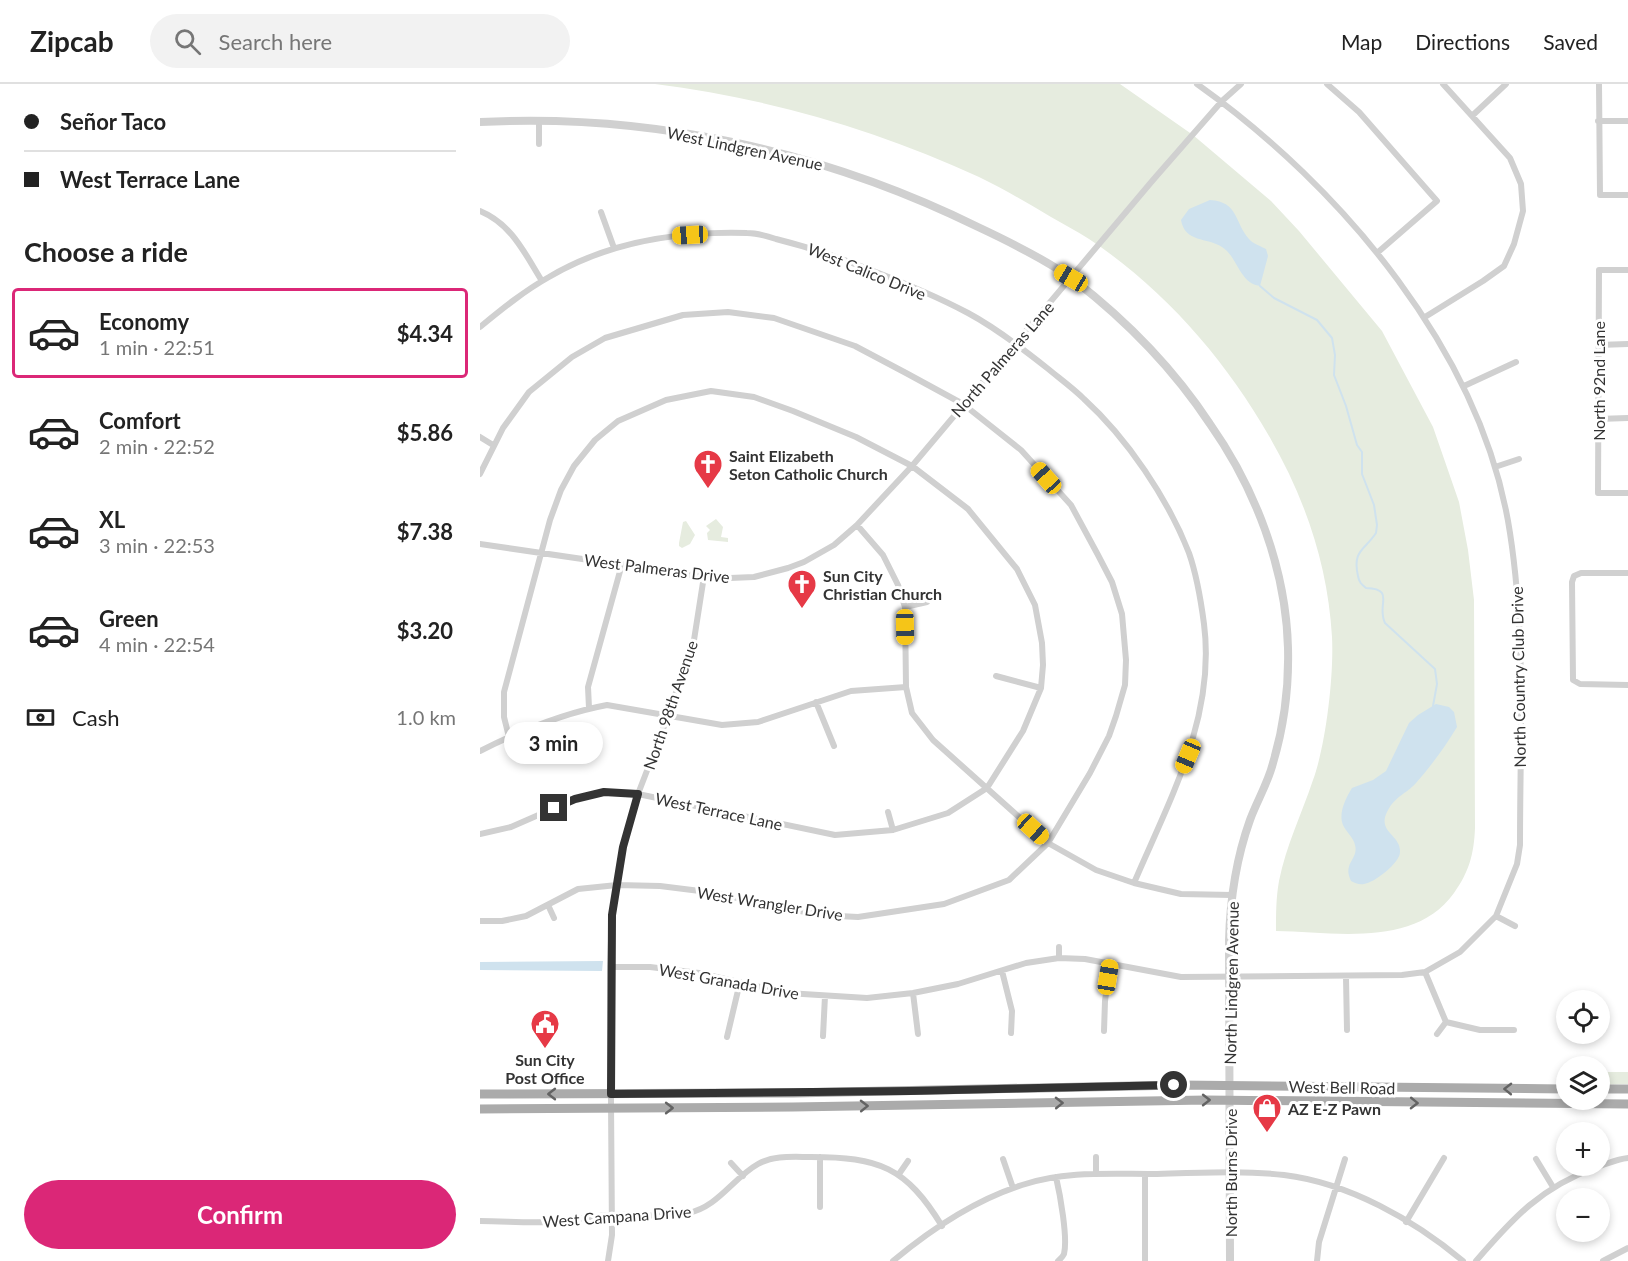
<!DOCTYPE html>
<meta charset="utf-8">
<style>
body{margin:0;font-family:Lato,sans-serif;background:#f2f2f2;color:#222;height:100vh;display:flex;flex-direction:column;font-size:22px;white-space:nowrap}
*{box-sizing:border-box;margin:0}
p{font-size:20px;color:#767676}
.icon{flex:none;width:33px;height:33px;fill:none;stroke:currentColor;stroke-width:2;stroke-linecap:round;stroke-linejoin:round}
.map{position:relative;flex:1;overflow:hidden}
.drawer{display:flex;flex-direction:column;background:#fff;width:480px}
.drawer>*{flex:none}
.banner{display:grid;align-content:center;height:132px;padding:0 24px;background:#fff}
.tools{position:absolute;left:1076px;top:906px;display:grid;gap:12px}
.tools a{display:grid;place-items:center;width:54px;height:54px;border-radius:50%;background:#fff;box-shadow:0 3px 9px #0003;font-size:30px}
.end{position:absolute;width:27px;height:27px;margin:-14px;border:8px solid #333;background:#fff;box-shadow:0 0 0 3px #fff}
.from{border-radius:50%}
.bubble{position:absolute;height:42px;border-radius:21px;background:#fff;box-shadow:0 3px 9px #0003;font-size:20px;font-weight:700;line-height:42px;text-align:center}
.car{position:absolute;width:18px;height:36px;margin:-18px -9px;border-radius:8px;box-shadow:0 0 4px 2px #0007;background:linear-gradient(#f5c518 24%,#345 0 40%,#f5c518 0 76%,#345 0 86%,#f5c518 0)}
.banner b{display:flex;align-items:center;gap:21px;height:57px;font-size:22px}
.banner b+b{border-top:2px solid #e0e0e0}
.banner i{width:15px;height:15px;background:#222}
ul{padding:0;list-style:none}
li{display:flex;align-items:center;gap:18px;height:90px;margin:0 12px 9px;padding:0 12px;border:3px solid transparent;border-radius:6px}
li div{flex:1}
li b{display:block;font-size:22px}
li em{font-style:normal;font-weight:700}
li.selected{border-color:#db2777}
li>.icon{width:54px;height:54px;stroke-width:1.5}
h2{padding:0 24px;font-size:27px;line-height:72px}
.pay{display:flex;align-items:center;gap:15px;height:66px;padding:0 24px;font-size:22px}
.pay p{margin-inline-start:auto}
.action{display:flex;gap:12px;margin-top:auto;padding:12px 24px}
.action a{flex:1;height:69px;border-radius:36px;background:#db2777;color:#fff;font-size:24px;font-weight:700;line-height:69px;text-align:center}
header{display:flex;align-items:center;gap:36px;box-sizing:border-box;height:84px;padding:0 30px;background:#fff;border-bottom:2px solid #e0e0e0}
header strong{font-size:28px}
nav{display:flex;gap:33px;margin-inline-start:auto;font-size:21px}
.search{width:420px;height:54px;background:#f2f2f2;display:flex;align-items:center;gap:15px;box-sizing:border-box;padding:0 21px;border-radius:33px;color:#767676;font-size:22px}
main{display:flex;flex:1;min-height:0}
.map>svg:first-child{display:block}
.green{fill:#e6ecdf}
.water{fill:#cfe2ee}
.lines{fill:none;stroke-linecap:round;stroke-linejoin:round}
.stream{stroke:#cfe2ee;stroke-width:2}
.minor{stroke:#d0d0d0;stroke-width:6}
.tertiary{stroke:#d0d0d0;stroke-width:8}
.primary{stroke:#ababab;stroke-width:9}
.oneway{stroke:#636363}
.route{stroke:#333;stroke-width:8}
.labels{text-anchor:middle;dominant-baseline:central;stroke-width:6;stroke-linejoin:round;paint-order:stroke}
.street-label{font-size:16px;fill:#333;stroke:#fff}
.poi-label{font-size:16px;font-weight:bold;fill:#333;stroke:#fff;text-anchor:start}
</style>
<header>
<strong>Zipcab</strong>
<div class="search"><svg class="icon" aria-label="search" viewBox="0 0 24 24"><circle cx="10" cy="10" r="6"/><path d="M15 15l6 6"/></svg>Search here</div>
<nav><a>Map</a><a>Directions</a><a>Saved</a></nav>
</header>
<main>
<section class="drawer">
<div class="banner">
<b><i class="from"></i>Señor Taco</b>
<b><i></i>West Terrace Lane</b>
</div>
<h2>Choose a ride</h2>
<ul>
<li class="selected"><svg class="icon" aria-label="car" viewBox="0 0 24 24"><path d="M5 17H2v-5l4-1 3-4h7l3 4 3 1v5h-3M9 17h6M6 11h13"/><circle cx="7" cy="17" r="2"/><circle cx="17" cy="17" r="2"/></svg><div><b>Economy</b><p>1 min · 22:51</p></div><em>$4.34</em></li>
<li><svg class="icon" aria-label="car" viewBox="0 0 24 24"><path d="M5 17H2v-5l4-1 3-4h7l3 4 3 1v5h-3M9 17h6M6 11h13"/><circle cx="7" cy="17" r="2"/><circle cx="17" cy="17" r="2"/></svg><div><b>Comfort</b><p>2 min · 22:52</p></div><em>$5.86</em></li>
<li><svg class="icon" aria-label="car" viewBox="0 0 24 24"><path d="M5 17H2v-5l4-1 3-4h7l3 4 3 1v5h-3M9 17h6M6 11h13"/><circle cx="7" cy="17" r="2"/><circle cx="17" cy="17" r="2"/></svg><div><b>XL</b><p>3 min · 22:53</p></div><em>$7.38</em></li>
<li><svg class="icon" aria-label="car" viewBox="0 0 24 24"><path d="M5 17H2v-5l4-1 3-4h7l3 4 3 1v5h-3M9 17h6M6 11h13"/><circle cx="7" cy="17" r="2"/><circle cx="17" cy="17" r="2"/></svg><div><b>Green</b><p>4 min · 22:54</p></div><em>$3.20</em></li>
</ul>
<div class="pay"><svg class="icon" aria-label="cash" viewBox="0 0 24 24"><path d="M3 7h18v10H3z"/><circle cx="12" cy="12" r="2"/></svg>Cash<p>1.0 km</p></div>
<div class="action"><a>Confirm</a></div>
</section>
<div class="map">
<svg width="1148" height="1177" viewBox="0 0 1148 1177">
<rect width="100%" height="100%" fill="#fff"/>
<path class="green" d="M175,0H640L713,51L791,117L819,147L902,247L953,343L979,418L988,466L994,516L995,744C994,770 989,788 974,809C935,864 854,848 796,847C796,830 796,814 799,797C806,762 822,729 833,696C846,661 854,591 852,553C848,481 825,414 789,352C745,275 683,204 609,155C597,147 583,140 571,133C547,119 524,105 499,93C398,46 287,14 175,0Z
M236,435L243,443L241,453L248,454V458L228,456L227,449L230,446L226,442Z
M206,437L215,451L210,460L202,464L199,462V459L203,438Z
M1119,988H1148V1000L1119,1001Z"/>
<path class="water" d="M730,116C759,118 754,138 769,155C773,160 781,162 786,165L788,172L780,202C759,199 758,173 742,163C727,153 705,159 701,136L709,125Z
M956,620L969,623L974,628L977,643C965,663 951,682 936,699C926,710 915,712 907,728C897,748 921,751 920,768C920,779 894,799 884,800C879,801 875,799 871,797C862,779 879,775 875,761C874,754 866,748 863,741C858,729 866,714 872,704L893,696L906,687L929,639L938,631Z
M123,877L122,887L0,886V878Z"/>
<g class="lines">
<path class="stream" d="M780,202L794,214L837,236L852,254L855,271L854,291L866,322L877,361L882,368V390L894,421L897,441L896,449C885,466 872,466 878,492C879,498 881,500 886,504C916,505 896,521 905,539L955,585L957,600L953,622"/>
<path class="minor" d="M847,0L879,28L957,117L897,169
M1119,0L1120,111H1148
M993,31L1026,0
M59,37V60
M1118,37H1148
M0,127C32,140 45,170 62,197
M121,128L134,164
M1148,186H1119L1118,409H1148
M945,233L1003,197L1024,182L1034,160L1043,127L1041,100L1030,74L963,0
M0,243C22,225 44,207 69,193C128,158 198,147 267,149C277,149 287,152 296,155C328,163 358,173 388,185C422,198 456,212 488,229C516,244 542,264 567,284C579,294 593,304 604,315C647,354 688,415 709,469C717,492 721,517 724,540C736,633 689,717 654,799
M1118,261L1148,260
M984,302L1036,278
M1118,335L1148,334
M0,353L13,361
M1015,383L1039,375
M0,390L23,344L49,308L92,273L125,254L203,231L248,228L294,234L375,262L426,289L483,320L541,366L591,421L618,471L632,498L642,530L646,576L645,601L636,632L629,652L610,689L568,759L529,796L464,820L378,833L340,831L228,808L180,802L137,801L98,805L46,832L22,837H0
M377,441L403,471L418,501L425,523L426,603L432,629L453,656L568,759L616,786L654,799L701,810L752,811
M0,460L212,491L250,494L274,493L308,484L324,478L354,461L377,441L432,382L673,96L742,17L761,0
M1148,489H1101L1094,492L1092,498L1093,596L1100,600L1148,601
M425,523L447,518
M516,592L561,604
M336,618L354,662
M109,624L108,603L142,480
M0,667C40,647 84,629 127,621L242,641L278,638L371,607L426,603
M408,728L413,746
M0,750L31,743L95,715L124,708L158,710L355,751L413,746L468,729L507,704L543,647L561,604L563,581L562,559L555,521L537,485L488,425L432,382L376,353L313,327L274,313L231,307L186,316L138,337L115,356L94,382L81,406L70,436L24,608V633L29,653
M68,821L74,834
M1016,832L1035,842
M579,863V874
M130,883H170L219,889L307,909L387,914L433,909L478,900L546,879L579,874L605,875L701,893L922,891L945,888L980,868L1016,832L1037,780L1040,761C1040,657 1046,552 1030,449C1003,270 862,103 717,0
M522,887L532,927L531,949
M945,888L966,938L1000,946H1034
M866,893L867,946
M433,909L438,950
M624,947L625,917L630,880
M957,950L966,938
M343,952L345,912
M247,953L260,898
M340,1073V1123
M616,1073V1090
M523,1075L533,1104
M1056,1075L1073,1103
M251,1079L263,1092
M419,1090L428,1077
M665,1090V1177
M576,1093C580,1110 588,1154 584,1170C582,1174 581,1174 578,1177
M0,1137C28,1137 58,1140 86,1137C101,1135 116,1131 131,1131C156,1130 184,1134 208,1129C238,1123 253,1094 278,1080C294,1071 313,1073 331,1073C399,1073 426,1083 462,1142
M926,1138L964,1074
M128,1177L132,1151L130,883L132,831L143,763L158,710L188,632L214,556L224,492
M413,1177C450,1146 495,1116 542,1101C584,1087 628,1090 672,1090C716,1089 761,1086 804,1091C869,1099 934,1136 983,1177
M837,1177L839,1158L865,1075
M996,1177C1033,1134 1061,1103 1117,1083C1127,1080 1137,1075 1148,1074
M1123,1177L1148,1164"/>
<path class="tertiary" d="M0,38C172,29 344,67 498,143C530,158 565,175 594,196C647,237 693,284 730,340C775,404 806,484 808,564C809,602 804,642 793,679C788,699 777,717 770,736C756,775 750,816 749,857L750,1177"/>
<path class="primary" d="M1119,1005H1148
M0,1010L313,1009L699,1001L1086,1005
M0,1025L313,1023L726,1016L1148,1020"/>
</g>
<defs><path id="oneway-chevron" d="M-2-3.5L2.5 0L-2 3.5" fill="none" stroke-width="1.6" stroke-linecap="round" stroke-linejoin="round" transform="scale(1.5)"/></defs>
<g class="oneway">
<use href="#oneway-chevron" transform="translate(1028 1005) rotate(-179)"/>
<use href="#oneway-chevron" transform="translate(72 1010) rotate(-180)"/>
<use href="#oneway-chevron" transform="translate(726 1016)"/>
<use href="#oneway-chevron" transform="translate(579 1019) rotate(-1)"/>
<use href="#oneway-chevron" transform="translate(934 1019) rotate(1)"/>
<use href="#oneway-chevron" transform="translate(384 1022) rotate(-1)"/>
<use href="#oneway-chevron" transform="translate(189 1024)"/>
</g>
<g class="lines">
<path class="route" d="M74,724L95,715L124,708L158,710L143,763L132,831L131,1010L430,1007L694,1001"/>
</g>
<defs>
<g id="church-pin" transform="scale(1.5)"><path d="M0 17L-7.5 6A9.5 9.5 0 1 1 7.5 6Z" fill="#e63946" stroke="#fff"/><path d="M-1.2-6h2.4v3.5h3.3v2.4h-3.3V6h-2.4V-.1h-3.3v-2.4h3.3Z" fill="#fff"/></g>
<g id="civic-pin" transform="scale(1.5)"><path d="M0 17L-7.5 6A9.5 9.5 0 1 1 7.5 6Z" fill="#e63946" stroke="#fff"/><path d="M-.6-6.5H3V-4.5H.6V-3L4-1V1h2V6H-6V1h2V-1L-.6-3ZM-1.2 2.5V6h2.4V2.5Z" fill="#fff"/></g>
<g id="shop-pin" transform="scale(1.5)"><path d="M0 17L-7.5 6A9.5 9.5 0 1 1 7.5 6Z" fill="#e63946" stroke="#fff"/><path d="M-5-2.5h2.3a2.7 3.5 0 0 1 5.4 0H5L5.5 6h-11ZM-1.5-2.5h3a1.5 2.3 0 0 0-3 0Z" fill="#fff"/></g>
</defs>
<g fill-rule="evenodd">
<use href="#church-pin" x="228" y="380"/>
<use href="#church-pin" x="322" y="500"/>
<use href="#civic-pin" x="65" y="940"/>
<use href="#shop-pin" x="787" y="1024"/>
</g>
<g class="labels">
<g class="street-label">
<text transform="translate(265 64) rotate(12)">West Lindgren Avenue</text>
<text transform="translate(387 187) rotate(22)">West Calico Drive</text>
<text transform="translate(522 275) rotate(-49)">North Palmeras Lane</text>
<text transform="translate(1118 297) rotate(-90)">North 92nd Lane</text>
<text transform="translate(177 484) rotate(7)">West Palmeras Drive</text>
<text transform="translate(1038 593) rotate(-91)">North Country Club Drive</text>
<text transform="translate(190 621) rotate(-71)">North 98th Avenue</text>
<text transform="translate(239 727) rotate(12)">West Terrace Lane</text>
<text transform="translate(290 819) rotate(9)">West Wrangler Drive</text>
<text transform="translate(249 897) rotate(10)">West Granada Drive</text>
<text transform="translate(751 899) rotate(-89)">North Lindgren Avenue</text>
<text transform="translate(862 1003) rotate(1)">West Bell Road</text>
<text transform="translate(750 1089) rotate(-90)">North Burns Drive</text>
<text transform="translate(137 1132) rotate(-4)">West Campana Drive</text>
</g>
<g class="poi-label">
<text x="249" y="371">Saint Elizabeth<tspan x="249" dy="18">Seton Catholic Church</tspan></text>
<text x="343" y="491">Sun City<tspan x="343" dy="18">Christian Church</tspan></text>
<text x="65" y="975" text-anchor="middle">Sun City<tspan x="65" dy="18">Post Office</tspan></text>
<text x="808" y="1024">AZ E-Z Pawn</text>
</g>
</g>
</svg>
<div class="tools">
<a><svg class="icon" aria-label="locate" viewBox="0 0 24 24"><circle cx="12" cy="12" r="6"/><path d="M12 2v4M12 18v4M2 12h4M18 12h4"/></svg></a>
<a><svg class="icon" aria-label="layers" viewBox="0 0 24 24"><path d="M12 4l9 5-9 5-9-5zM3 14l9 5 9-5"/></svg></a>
<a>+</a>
<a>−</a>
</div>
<i class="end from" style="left:694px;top:1001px"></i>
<i class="end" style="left:74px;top:724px"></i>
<div class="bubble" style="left:24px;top:638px;width:99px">3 min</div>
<i class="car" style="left:210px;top:151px;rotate:267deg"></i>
<i class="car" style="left:591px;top:194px;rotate:300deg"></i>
<i class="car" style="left:566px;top:394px;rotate:318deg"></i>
<i class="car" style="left:425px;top:543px;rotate:179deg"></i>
<i class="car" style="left:708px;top:672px;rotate:203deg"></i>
<i class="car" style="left:553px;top:745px;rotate:132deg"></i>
<i class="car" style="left:628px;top:893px;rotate:9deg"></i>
</div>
</main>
